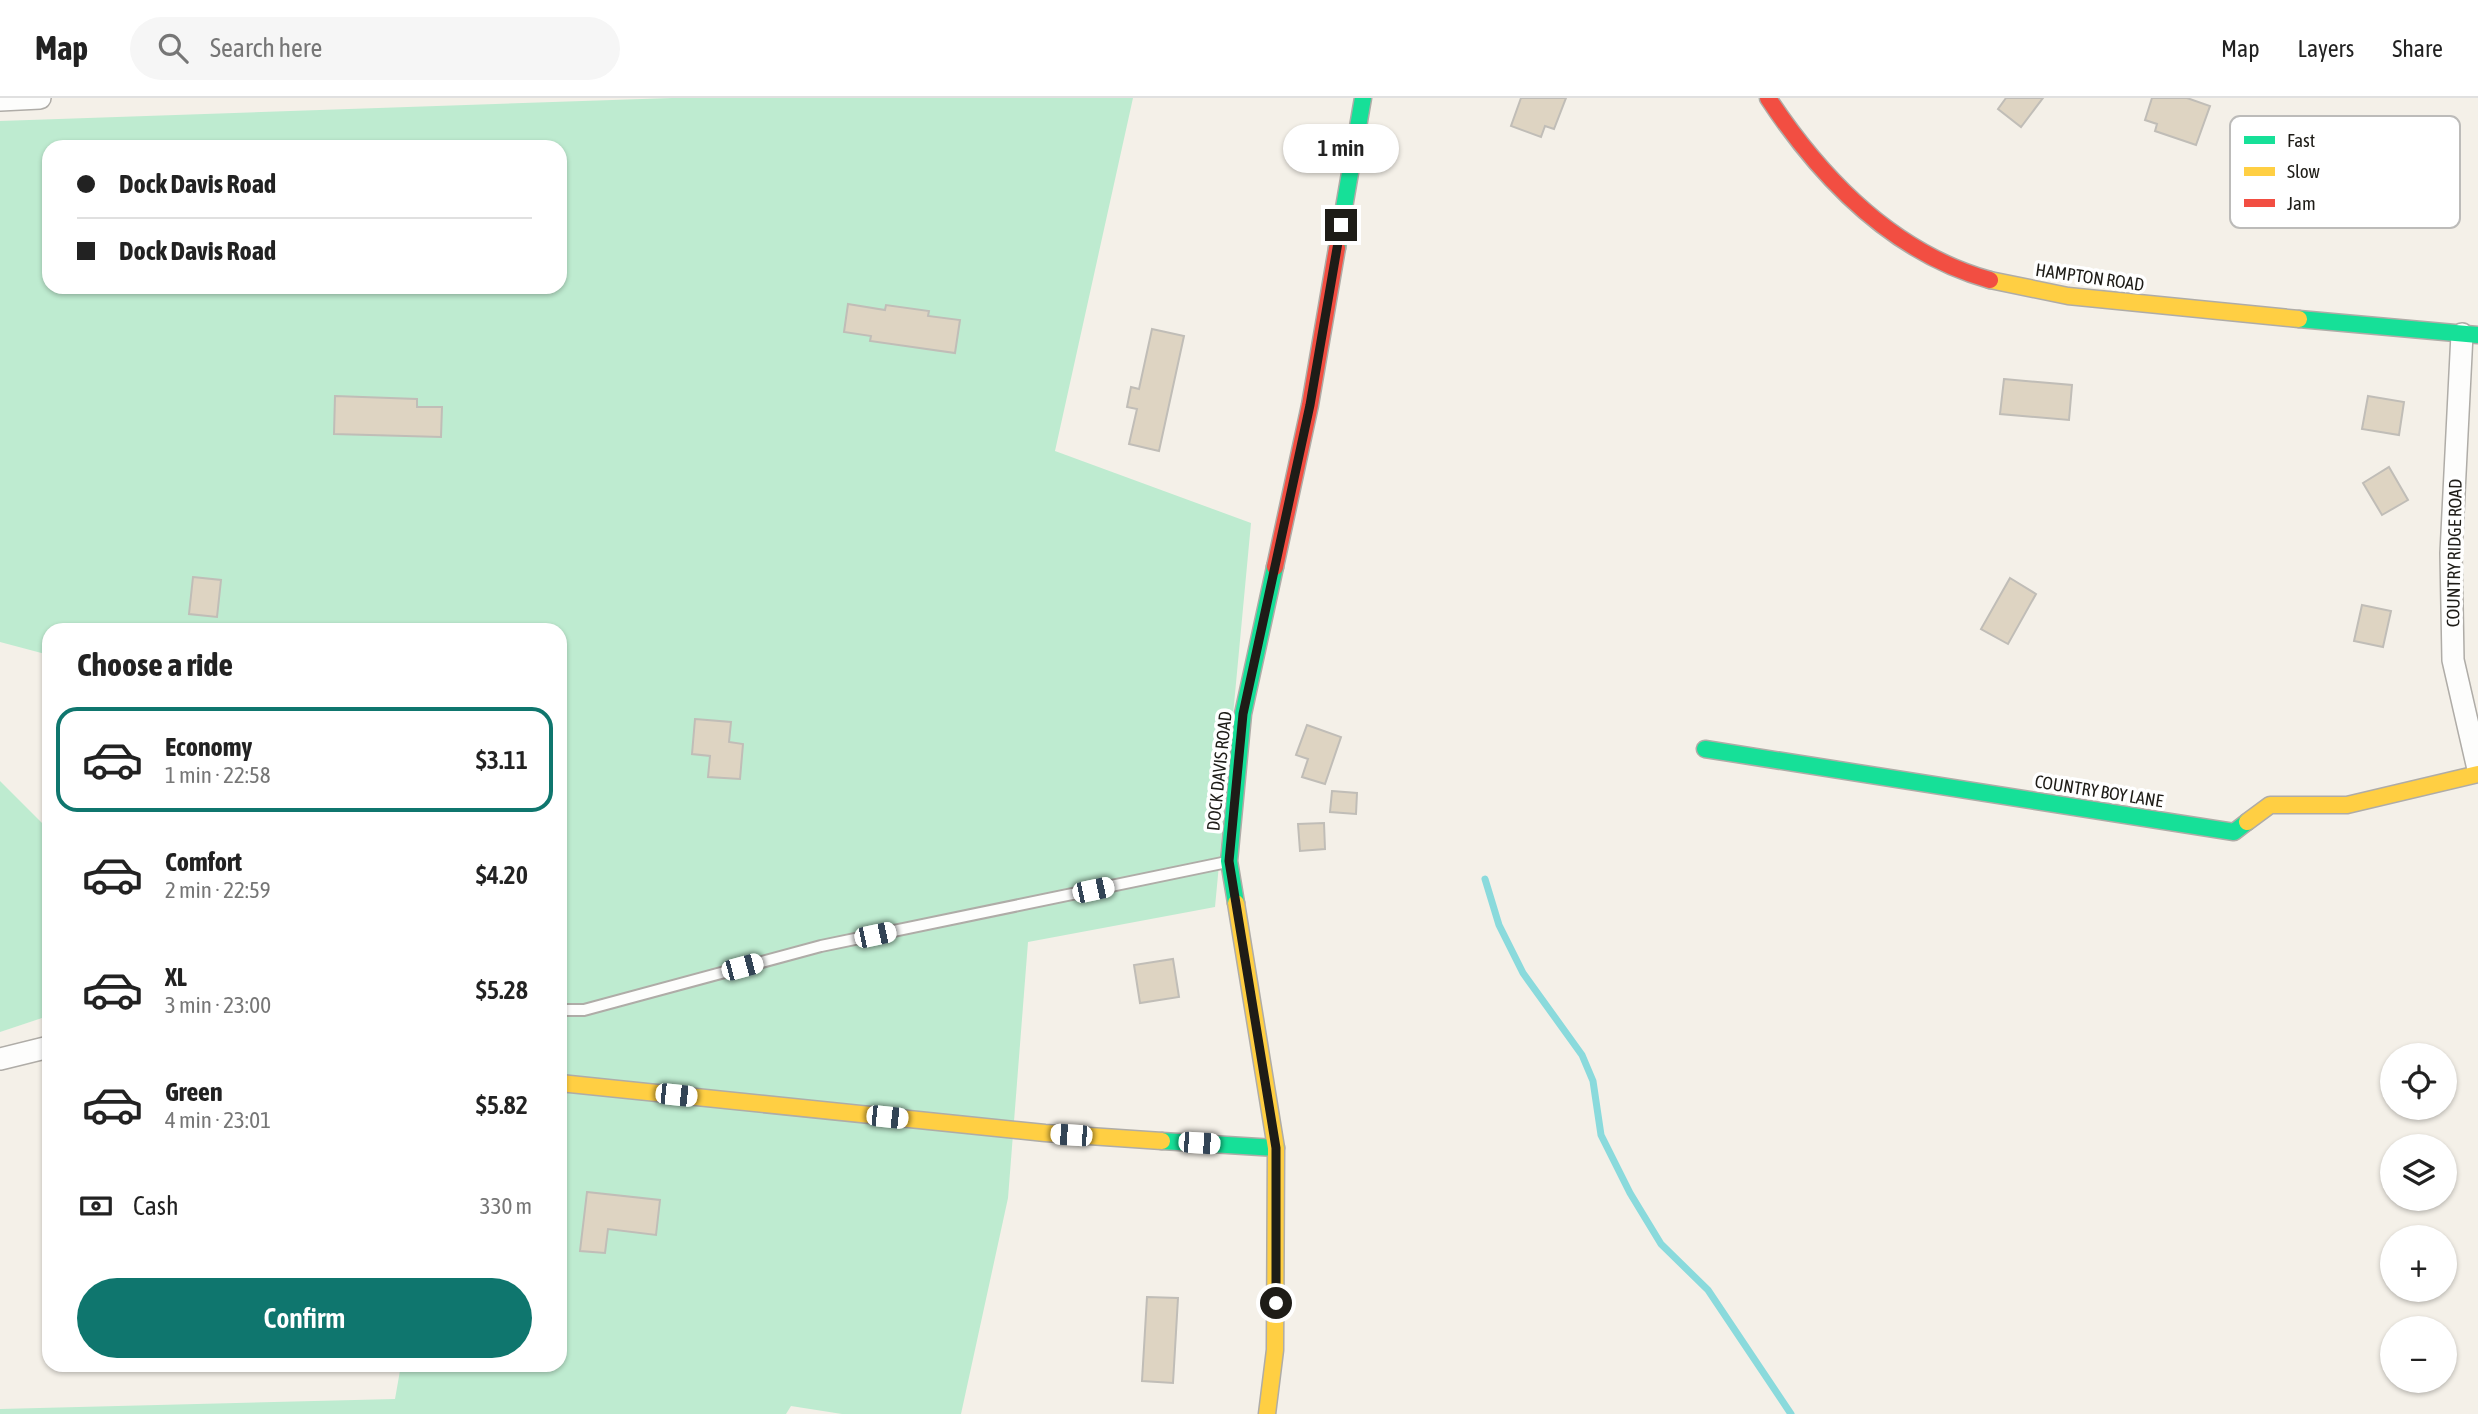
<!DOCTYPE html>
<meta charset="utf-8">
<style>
body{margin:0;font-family:"Asap Condensed",sans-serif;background:#f6f6f6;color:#222;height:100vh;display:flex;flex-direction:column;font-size:26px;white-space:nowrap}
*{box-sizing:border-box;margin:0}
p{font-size:23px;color:#767676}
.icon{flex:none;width:38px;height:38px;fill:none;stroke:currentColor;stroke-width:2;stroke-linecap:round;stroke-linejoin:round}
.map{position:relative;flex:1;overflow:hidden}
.panel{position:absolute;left:42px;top:525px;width:525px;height:749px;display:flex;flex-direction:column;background:#fff;border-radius:21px;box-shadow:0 2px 5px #0004}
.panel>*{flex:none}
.guide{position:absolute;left:42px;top:42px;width:525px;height:154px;border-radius:21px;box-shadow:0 2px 5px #0004;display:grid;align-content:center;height:154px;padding:0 35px;background:#fff}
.controls{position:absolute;left:2380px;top:945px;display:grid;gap:14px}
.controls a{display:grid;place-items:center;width:77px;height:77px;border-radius:50%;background:#fff;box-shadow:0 2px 5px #0004;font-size:35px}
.end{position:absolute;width:32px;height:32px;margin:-16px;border:9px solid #1e1c17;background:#fff;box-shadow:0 0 0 4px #fff}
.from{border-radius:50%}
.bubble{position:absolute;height:49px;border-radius:24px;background:#fff;box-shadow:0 2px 5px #0004;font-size:23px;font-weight:600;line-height:49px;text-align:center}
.car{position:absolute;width:21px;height:42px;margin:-21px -10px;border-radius:9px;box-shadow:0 0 5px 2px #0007;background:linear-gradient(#fff 24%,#345 0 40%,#fff 0 76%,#345 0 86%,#fff 0)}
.guide b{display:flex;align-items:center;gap:24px;height:66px;font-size:26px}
.guide b+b{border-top:2px solid #e0e0e0}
.guide i{width:18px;height:18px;background:#222}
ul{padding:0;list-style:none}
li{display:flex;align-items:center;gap:21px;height:105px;margin:0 14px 10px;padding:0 21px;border:4px solid transparent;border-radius:21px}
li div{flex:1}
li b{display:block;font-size:26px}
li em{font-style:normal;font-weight:600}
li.current{border-color:#0f766e}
li>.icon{width:63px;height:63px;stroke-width:1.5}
h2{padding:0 35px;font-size:32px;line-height:84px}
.pay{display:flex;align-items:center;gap:18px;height:77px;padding:0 35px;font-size:26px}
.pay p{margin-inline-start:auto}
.cta{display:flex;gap:14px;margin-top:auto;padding:14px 35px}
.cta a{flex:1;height:80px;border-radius:42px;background:#0f766e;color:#fff;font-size:28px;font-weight:600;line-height:80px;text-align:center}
header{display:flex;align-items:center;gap:42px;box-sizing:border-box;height:98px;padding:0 35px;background:#fff;border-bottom:2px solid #e0e0e0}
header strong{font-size:33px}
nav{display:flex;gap:38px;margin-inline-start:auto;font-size:24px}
.search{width:490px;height:63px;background:#f6f6f6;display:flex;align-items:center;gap:18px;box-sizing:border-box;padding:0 24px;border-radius:38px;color:#767676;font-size:26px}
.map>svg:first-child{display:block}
.green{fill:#beebd0;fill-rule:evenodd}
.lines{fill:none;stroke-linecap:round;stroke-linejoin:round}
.stream{stroke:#8adadc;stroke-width:7}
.building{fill:#ded4c2;stroke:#c0bdb7;stroke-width:2}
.lane-casing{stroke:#afaca7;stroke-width:14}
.street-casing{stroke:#afaca7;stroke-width:24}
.fast-casing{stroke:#afaca7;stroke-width:19}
.slow-casing{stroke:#afaca7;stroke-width:19}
.jam-casing{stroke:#afaca7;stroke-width:19}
.lane{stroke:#fdfdfc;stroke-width:10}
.street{stroke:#fdfdfc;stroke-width:21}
.fast{stroke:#16e098;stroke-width:16}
.slow{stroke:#ffcf43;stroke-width:16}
.jam{stroke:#f24e42;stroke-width:16}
.route{stroke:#1e1c17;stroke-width:9}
.labels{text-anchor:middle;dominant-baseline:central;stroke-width:7;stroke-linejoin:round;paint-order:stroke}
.street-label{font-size:18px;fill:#1e1c17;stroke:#fff}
.key{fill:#fff;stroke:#bcbbb9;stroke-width:2}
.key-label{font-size:19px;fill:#1e1c17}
</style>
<header>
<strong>Map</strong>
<div class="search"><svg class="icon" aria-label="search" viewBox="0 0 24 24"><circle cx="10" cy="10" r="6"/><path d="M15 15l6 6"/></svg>Search here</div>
<nav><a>Map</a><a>Layers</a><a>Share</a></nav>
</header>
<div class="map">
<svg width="2478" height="1316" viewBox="0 0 2478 1316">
<rect width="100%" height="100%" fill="#f4f0e8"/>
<path class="green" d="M672,0H1133L1055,353L1251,425L1215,809L1028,844L1008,1100L961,1316H842L791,1308L786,1316H0V1311L395,1301L401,1267H560V878L565,872L560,865V532H49V557L0,544V23ZM49,49H560V189H49Z
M0,683L49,732V900L42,920L0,934Z"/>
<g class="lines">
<path class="stream" d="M1485,781L1499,827L1523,875L1582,957L1593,983L1601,1037L1630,1095L1661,1146L1708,1192L1791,1316"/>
</g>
<path class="building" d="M1521,0H1566L1554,31L1545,28L1541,39L1511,28Z
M2006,0H2043L2021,29L1998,11Z
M2152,0H2187L2210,8L2196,47L2155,33L2157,26L2145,22Z
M848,206L885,212L886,207L929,213L928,218L960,222L955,255L870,243L871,238L844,234Z
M1152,231L1184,238L1159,353L1129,346L1137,311L1127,309L1131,289L1139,291Z
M2004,281L2072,287L2069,322L2000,316Z
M335,298L417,301V309H442L441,339L334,336Z
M2368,298L2404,304L2399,337L2362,331Z
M2389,369L2408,402L2382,417L2363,385Z
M193,479L221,482L217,519L189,516Z
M2010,480L2036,496L2008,546L1981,531Z
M2362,507L2391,513L2383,549L2354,543Z
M695,621L731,624L729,644L743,646L740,681L708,679L710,658L692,656Z
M1307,627L1341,639L1325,686L1302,679L1308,661L1296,657Z
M1332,693L1357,695L1356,716L1330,714Z
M1324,725L1325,751L1300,753L1298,726Z
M1173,861L1179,899L1140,905L1134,867Z
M587,1094L660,1102L656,1137L608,1131L605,1155L580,1153Z
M1147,1199L1178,1200L1173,1285L1142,1283Z"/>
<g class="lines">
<g class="lane-casing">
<path id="lane" d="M560,912H584L821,848L1227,764"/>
</g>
<g class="street-casing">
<path id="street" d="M0,2L40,0
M2462,236L2451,455L2453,562L2478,671
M0,961L49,949"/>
</g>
<g class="fast-casing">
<path id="fast" d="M1337,150L1363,0
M2299,221L2478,237
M1705,651L2234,734L2247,724
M1236,805L1229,763L1243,616L1275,469
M1162,1043L1276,1050"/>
</g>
<g class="slow-casing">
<path id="slow" d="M1990,182L2068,198L2299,221
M2247,724L2270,707H2347L2478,676
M1236,805L1276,1050L1275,1252L1267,1316
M560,985L1045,1035L1162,1043"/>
</g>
<g class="jam-casing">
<path id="jam" d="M1768,0C1822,82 1893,155 1990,182
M1275,469L1310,307L1337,150"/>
</g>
<use href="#lane" class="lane"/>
<use href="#street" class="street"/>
<use href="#fast" class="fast"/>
<use href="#slow" class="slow"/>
<use href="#jam" class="jam"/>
</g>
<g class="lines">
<path class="route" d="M1276,1205V1050L1229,763L1243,616L1310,307L1341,127"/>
</g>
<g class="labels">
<g class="street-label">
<text transform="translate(2090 179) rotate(8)">HAMPTON ROAD</text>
<text transform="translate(2454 455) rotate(-89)">COUNTRY RIDGE ROAD</text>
<text transform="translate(1219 673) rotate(-84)">DOCK DAVIS ROAD</text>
<text transform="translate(2099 693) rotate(9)">COUNTRY BOY LANE</text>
</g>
</g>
<rect x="2230" y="18" width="230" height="112" rx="10" class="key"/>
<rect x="2244" y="38" width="31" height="8" fill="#16e098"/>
<rect x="2244" y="69" width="31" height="9" fill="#ffcf43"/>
<rect x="2244" y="101" width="31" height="8" fill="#f24e42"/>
<g class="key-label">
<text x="2287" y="49">Fast</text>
<text x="2287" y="80">Slow</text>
<text x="2287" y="112">Jam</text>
</g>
</svg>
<div class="controls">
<a><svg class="icon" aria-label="locate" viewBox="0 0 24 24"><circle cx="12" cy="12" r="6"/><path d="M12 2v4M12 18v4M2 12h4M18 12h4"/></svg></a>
<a><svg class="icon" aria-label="layers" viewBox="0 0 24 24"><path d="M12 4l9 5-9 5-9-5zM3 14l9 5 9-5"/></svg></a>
<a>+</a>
<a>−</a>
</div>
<i class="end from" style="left:1276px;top:1205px"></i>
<i class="end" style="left:1341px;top:127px"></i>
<div class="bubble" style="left:1283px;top:26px;width:116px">1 min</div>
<i class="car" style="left:1093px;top:792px;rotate:78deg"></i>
<i class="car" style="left:875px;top:837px;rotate:78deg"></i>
<i class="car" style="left:742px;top:869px;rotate:75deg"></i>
<i class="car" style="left:676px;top:997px;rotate:96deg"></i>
<i class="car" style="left:887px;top:1019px;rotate:96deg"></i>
<i class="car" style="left:1071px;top:1037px;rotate:274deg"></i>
<i class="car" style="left:1199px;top:1045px;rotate:94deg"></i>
<div class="guide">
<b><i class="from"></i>Dock Davis Road</b>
<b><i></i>Dock Davis Road</b>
</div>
<section class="panel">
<h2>Choose a ride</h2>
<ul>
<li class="current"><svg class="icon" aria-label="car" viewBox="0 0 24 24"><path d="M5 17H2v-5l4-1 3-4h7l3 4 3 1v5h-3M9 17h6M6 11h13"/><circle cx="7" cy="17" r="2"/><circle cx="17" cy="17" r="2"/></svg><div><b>Economy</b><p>1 min · 22:58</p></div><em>$3.11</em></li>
<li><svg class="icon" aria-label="car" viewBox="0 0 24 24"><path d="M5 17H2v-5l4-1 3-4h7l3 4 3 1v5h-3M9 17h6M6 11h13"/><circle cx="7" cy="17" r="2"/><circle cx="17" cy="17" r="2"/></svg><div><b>Comfort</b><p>2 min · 22:59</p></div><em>$4.20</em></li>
<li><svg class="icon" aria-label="car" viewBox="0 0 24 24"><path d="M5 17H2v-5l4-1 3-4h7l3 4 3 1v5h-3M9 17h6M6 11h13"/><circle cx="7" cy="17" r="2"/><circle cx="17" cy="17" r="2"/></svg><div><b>XL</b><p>3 min · 23:00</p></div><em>$5.28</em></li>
<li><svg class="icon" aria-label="car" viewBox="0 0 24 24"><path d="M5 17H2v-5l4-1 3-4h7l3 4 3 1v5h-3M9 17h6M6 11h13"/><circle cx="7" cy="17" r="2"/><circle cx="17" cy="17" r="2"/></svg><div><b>Green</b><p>4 min · 23:01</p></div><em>$5.82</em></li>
</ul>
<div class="pay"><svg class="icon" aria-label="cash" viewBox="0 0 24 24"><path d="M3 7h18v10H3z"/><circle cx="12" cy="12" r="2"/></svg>Cash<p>330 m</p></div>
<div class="cta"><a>Confirm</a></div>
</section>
</div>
